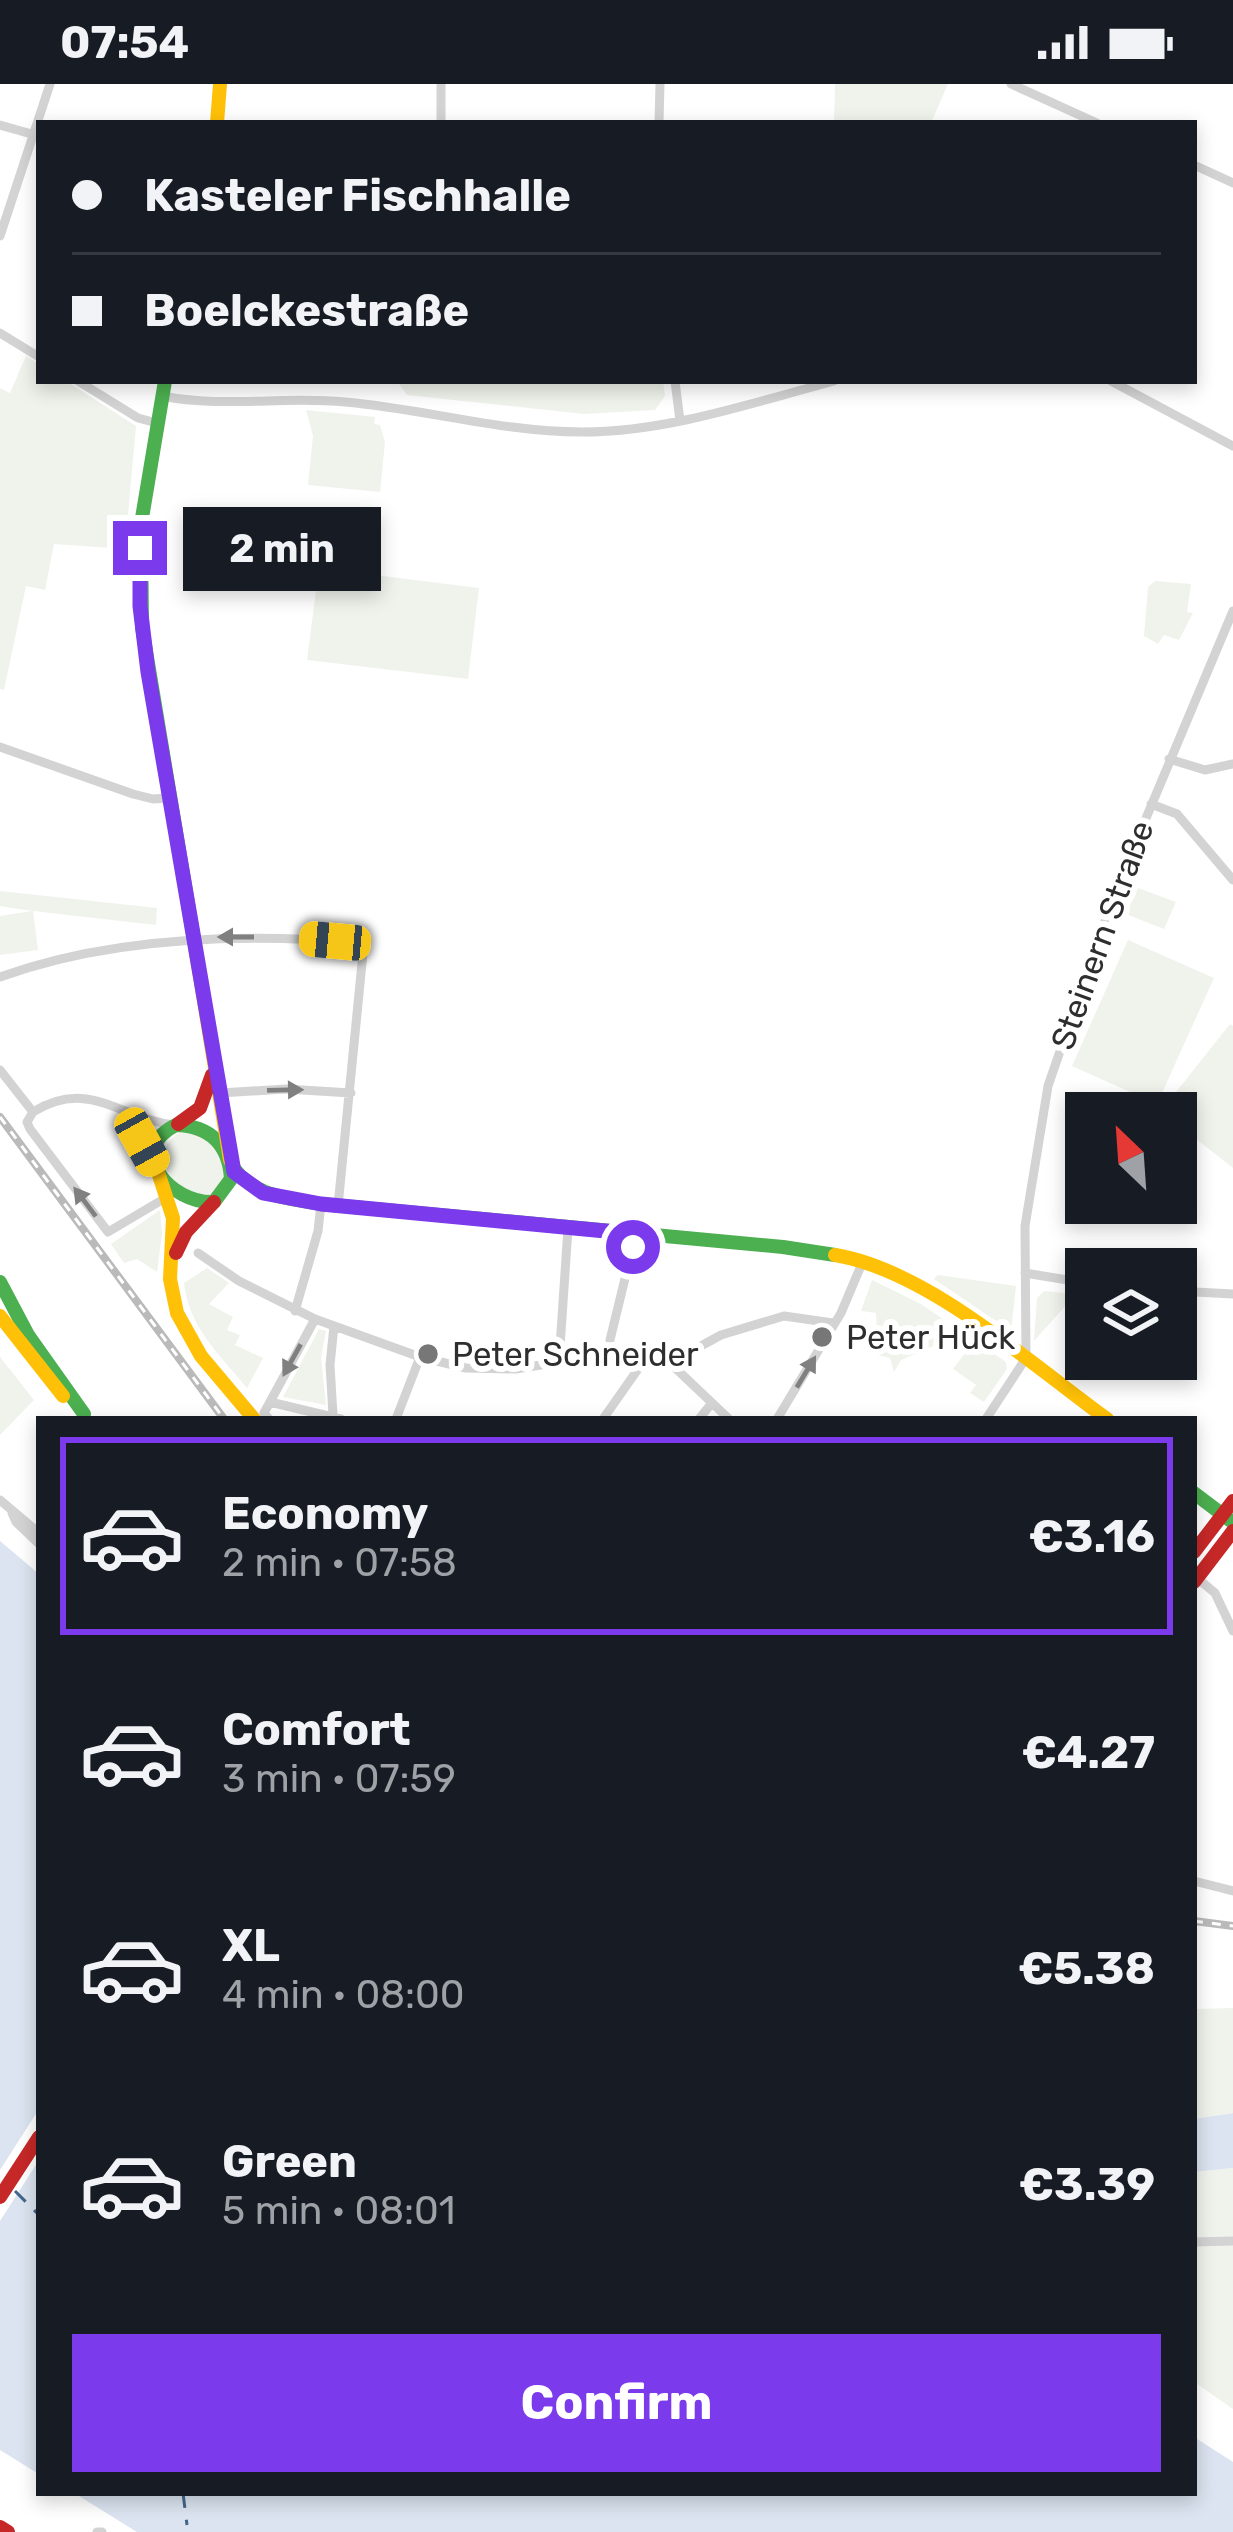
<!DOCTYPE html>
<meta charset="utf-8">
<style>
body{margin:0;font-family:Rubik,sans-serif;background:#242831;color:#f1f3f6;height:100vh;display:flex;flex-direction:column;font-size:45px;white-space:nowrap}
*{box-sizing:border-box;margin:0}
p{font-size:39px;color:#9ea1a6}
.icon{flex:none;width:66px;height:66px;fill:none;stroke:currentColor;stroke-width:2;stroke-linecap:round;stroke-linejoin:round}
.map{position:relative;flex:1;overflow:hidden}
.sheet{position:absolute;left:36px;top:1332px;width:1161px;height:1080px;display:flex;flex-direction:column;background:#171b24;border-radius:0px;box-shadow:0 6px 18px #0003}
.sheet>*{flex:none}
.top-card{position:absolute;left:36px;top:36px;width:1161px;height:264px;border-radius:0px;box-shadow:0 6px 18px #0003;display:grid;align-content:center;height:264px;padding:0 36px;background:#171b24}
.needle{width:78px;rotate:335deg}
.buttons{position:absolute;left:1065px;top:1008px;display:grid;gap:24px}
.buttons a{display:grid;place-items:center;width:132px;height:132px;border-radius:0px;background:#171b24;box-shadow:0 6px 18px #0003;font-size:60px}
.end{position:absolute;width:54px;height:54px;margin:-27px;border:15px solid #7c3aed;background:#fff;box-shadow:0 0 0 6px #fff}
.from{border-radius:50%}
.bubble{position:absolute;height:84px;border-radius:0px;background:#171b24;box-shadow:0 6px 18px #0003;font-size:39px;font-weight:700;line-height:84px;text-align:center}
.car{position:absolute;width:36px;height:72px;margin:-36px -18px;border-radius:15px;box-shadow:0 0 9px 3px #0007;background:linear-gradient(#f5c518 24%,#345 0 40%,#f5c518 0 76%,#345 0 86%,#f5c518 0)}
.top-card b{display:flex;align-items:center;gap:42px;height:114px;font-size:45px}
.top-card b+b{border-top:3px solid #363941}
.top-card i{width:30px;height:30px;background:#f1f3f6}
ul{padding:21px 0 0;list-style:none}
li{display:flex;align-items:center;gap:36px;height:198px;margin:0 24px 18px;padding:0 12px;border:6px solid transparent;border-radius:0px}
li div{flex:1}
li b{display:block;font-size:45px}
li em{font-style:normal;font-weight:700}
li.selected{border-color:#7c3aed}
li>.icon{width:108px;height:108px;stroke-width:1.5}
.action{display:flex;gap:24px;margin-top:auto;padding:24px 36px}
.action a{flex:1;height:138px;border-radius:0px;background:#7c3aed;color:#fff;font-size:48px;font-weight:700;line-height:138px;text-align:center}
.status{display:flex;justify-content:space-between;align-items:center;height:84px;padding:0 60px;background:#171b24;direction:ltr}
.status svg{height:33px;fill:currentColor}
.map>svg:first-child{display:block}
.green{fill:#f0f3ec}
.water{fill:#dbe4f0}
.pier{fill:#fff}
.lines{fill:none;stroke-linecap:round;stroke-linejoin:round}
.ferry{stroke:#436689;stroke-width:3;stroke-dasharray:15 12;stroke-linecap:butt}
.street-tunnel{stroke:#d5d5d5;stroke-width:9;stroke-dasharray:9 4.5;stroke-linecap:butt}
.street{stroke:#d3d3d3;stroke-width:9}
.fast{stroke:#4caf50;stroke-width:14}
.slow{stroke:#ffc107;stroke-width:14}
.jam{stroke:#c62828;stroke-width:14}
.rail-casing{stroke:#bababa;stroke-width:8}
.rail{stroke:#fff;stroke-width:3;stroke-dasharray:9;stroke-linecap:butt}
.oneway{fill:#808080}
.route{stroke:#7c3aed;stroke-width:15}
.poi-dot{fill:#777;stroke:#fff;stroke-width:4.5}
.labels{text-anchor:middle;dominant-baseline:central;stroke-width:12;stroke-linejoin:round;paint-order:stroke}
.street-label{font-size:33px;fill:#2e2e2e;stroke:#fff}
.poi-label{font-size:33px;fill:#2e2e2e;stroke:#fff;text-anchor:start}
</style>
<div class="status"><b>07:54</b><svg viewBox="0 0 49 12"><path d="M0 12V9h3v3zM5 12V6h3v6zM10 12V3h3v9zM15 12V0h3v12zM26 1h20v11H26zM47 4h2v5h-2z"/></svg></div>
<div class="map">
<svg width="1233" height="2448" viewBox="0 0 1233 2448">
<rect width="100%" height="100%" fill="#fff"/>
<path class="green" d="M835,0H948L931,39H834Z
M26,272L39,280V297H66L136,342L125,465L54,460L45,506L26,502L4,606L0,605V304L10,309Z
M397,297H663L665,312L655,326L584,330L407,311Z
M306,326L375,333L374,340L380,341L385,358L380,408L308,401L313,352Z
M319,484L479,504L468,595L307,576Z
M1155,497L1191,500L1187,528L1193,529L1179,556L1164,551L1158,560L1144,552L1148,503Z
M1138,804L1176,818L1164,845L1126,830Z
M0,807L157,824L156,841L33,827L38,866L0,871V832L32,827L0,822Z
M1128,856L1214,894L1157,1020L1072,982Z
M1230,940L1233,942V1084L1176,1039V1029L1161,1027Z
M180,1048H194L219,1062L226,1096L208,1114C176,1109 143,1072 180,1048Z
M160,1126L162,1150L157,1188L137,1175L124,1179L111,1160Z
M207,1184L229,1199L209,1220L233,1233L227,1246L240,1251L235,1261L263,1274L247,1304C220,1271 189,1244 184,1199Z
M938,1191L1016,1202L1011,1247L934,1195Z
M872,1196L921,1220L1006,1278L1007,1285L984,1318L970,1309L976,1301L953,1285L966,1268L949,1255L901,1276L894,1288L890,1274L878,1271L876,1229L861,1227Z
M1044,1207L1076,1210L1034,1257L1037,1214Z
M319,1245L326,1247L321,1273L326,1321L283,1313Z
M0,1273L34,1316L0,1351Z
M1233,1924V2029L1194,2035V1925Z
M1233,2084V2157L1194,2158V2088Z
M1194,2160H1233V2325L1194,2298Z"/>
<path class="water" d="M0,1457L39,1490V2045L31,2040L26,2046L39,2056L37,2389L0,2366Z
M1233,2029V2084L1194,2088V2035Z
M1194,2353L1233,2378V2448H137L74,2409H1194Z"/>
<path class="pier" d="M39,2025V2076L0,2137V2086Z"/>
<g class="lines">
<path class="ferry" d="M15,2107L39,2131
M183,2409L187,2441"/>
<path class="street-tunnel" d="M607,1269L610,1256"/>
<path class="street" d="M1011,0L1097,39
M441,39V0
M659,39L660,0
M0,41L35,51
M1194,81L1233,99
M0,152L50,0
M0,249L39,273
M78,297L138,334L157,339
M675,297L680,337
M1111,297L1233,362
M162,312C222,324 285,312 345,318C425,325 502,348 582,348C667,348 752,319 834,297
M0,663L133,710L153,715L169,714
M1169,675L1205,686L1233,680
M1151,720L1177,730L1233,796
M0,893C114,852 244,849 364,859L338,1122
M0,986L33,1028
M220,1009L286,1005L351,1009
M33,1028L27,1038L30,1045L108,1148L162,1116L166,1108
M33,1028C89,993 119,1035 175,1041
M124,1030L153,1077
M198,1169L239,1197L315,1235L420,1273L466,1284L516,1285L559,1278L670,1279L729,1335
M1025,1189L1086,1199
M1176,1207L1233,1210
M295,1227L318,1147L321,1120
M610,1256L629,1178
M559,1278L568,1144
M670,1279L721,1251L784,1232L833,1239
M270,1318L341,1335
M333,1331L330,1281L334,1242
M269,1335L264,1329L315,1235
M396,1335L420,1273
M603,1335L643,1278
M699,1335L711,1320
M777,1335L841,1229L863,1177
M986,1335L1026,1274L1025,1142L1048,1002L1115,808L1233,527
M0,1416L39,1449
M12,1429L16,1438L39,1460
M1197,1494L1215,1509L1233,1547
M1194,1797L1233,1807
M1194,2158L1233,2157
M97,2448H102"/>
<path class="fast" d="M165,297L141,440L142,543L194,856
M176,1041C211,1042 229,1061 231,1095L214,1118C170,1120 125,1066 176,1041Z
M231,1080C251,1112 286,1114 321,1120L783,1163L835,1171
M0,1198L28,1251L84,1330
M1194,1409L1231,1437"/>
<path class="slow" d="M217,39L220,0
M194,856L230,1076
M157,1085L173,1134L170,1195L177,1229L201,1272L254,1335
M835,1171C927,1186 1031,1280 1107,1335
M0,1232L63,1312"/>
<path class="jam" d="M178,1040L200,1024L212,991
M176,1169L186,1148L214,1118
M1194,1468L1233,1417
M1194,1498L1233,1447
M0,2113L39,2053
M0,2443L8,2448"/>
<g class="rail-casing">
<path id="rail" d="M0,1033L224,1335
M1194,1837L1233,1842"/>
</g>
<use href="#rail" class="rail"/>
</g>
<defs><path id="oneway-solid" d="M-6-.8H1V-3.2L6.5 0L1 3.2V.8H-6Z" transform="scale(3)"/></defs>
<g class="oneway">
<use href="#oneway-solid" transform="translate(236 853) rotate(180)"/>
<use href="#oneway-solid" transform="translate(285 1006) rotate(-1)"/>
<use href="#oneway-solid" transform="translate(85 1118) rotate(-127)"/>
<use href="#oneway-solid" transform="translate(292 1276) rotate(119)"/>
<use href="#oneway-solid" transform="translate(806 1288) rotate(-59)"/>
</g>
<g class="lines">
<path class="route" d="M140,464V522L148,588L234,1088L263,1109L321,1120L637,1150L633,1163"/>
</g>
<g class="poi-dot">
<circle cx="822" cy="1253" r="12"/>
<circle cx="428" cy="1270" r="12"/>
</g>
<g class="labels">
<g class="street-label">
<text transform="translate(1102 851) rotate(-70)">Steinern Straße</text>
</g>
<g class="poi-label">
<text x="846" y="1253">Peter Hück</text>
<text x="452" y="1270">Peter Schneider</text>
</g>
</g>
</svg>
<div class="buttons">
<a><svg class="needle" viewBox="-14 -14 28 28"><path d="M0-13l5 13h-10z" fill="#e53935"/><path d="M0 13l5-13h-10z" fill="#9ea1a6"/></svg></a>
<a><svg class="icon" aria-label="layers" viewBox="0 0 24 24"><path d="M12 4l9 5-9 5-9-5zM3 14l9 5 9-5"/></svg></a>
</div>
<i class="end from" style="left:633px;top:1163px"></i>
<i class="end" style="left:140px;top:464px"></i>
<div class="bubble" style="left:183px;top:423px;width:198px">2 min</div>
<i class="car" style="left:335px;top:857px;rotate:275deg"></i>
<i class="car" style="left:142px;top:1058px;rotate:151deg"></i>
<div class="top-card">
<b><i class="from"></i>Kasteler Fischhalle</b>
<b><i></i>Boelckestraße</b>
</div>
<section class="sheet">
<ul>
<li class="selected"><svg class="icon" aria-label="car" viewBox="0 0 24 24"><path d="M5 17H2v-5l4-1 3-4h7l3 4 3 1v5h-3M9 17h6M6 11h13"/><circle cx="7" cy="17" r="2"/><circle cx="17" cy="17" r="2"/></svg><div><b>Economy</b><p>2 min · 07:58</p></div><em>€3.16</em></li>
<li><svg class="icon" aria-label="car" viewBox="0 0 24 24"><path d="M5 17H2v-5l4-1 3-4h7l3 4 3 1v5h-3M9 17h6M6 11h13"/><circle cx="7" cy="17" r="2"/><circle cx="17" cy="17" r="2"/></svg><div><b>Comfort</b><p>3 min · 07:59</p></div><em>€4.27</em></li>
<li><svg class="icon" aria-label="car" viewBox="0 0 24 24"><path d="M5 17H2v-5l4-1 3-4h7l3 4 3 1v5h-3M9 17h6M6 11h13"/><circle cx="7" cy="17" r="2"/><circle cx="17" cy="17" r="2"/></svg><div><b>XL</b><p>4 min · 08:00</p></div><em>€5.38</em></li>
<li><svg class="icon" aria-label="car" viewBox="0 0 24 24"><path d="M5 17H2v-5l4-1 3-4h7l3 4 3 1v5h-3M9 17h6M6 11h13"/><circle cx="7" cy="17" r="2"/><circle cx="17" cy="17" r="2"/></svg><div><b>Green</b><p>5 min · 08:01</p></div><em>€3.39</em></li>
</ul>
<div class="action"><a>Confirm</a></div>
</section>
</div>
